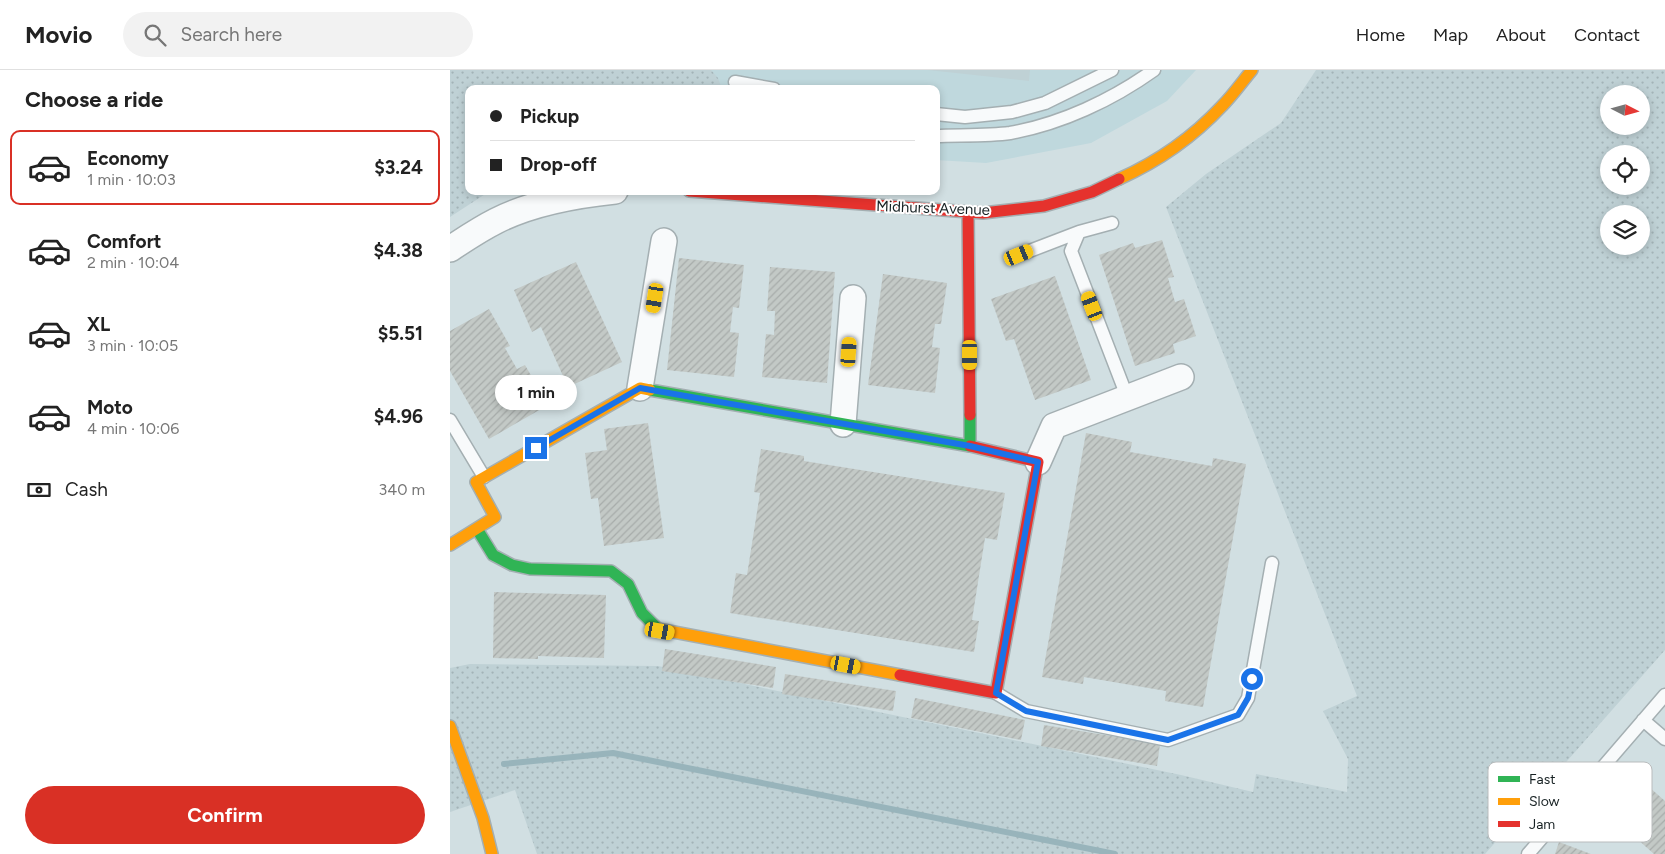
<!DOCTYPE html>
<meta charset="utf-8">
<style>
body{margin:0;font-family:Figtree,sans-serif;background:#f2f2f2;color:#222;height:100vh;display:flex;flex-direction:column;font-size:19px;white-space:nowrap}
*{box-sizing:border-box;margin:0}
p{font-size:16px;color:#767676}
.icon{flex:none;width:28px;height:28px;fill:none;stroke:currentColor;stroke-width:2;stroke-linecap:round;stroke-linejoin:round}
.map{position:relative;flex:1;overflow:hidden}
.side{display:flex;flex-direction:column;background:#fff;width:450px}
.side>*{flex:none}
.banner{position:absolute;left:15px;top:15px;width:475px;height:110px;border-radius:10px;box-shadow:0 2px 8px #0003;display:grid;align-content:center;height:110px;padding:0 25px;background:#fff}
.needle{width:32px;rotate:96deg}
.buttons{position:absolute;left:1150px;top:15px;display:grid;gap:10px}
.buttons a{display:grid;place-items:center;width:50px;height:50px;border-radius:50%;background:#fff;box-shadow:0 2px 8px #0003;font-size:25px}
.end{position:absolute;width:22px;height:22px;margin:-11px;border:6px solid #1a73e8;background:#fff;box-shadow:0 0 0 2px #fff}
.from{border-radius:50%}
.bubble{position:absolute;height:35px;border-radius:18px;background:#fff;box-shadow:0 2px 8px #0003;font-size:16px;font-weight:700;line-height:35px;text-align:center}
.car{position:absolute;width:15px;height:30px;margin:-15px -8px;border-radius:6px;box-shadow:0 0 4px 1px #0007;background:linear-gradient(#f5c518 24%,#345 0 40%,#f5c518 0 76%,#345 0 86%,#f5c518 0)}
.banner b{display:flex;align-items:center;gap:18px;height:48px;font-size:19px}
.banner b+b{border-top:1px solid #e0e0e0}
.banner i{width:12px;height:12px;background:#222}
ul{padding:0;list-style:none}
li{display:flex;align-items:center;gap:15px;height:75px;margin:0 10px 8px;padding:0 15px;border:2px solid transparent;border-radius:10px}
li div{flex:1}
li b{display:block;font-size:19px}
li em{font-style:normal;font-weight:700}
li.current{border-color:#d93025}
li>.icon{width:45px;height:45px;stroke-width:1.5}
h2{padding:0 25px;font-size:22px;line-height:60px}
.pay{display:flex;align-items:center;gap:12px;height:55px;padding:0 25px;font-size:19px}
.pay p{margin-inline-start:auto}
.action{display:flex;gap:10px;margin-top:auto;padding:10px 25px}
.action a{flex:1;height:58px;border-radius:30px;background:#d93025;color:#fff;font-size:20px;font-weight:700;line-height:58px;text-align:center}
header{display:flex;align-items:center;gap:30px;box-sizing:border-box;height:70px;padding:0 25px;background:#fff;border-bottom:1px solid #e0e0e0}
header strong{font-size:24px}
nav{display:flex;gap:28px;margin-inline-start:auto;font-size:18px}
.search{width:350px;height:45px;background:#f2f2f2;display:flex;align-items:center;gap:12px;box-sizing:border-box;padding:0 18px;border-radius:28px;color:#767676;font-size:19px}
main{display:flex;flex:1;min-height:0}
.map>svg:first-child{display:block}
.built{fill:#bfd8dd}
.grass{fill:url(#grass-dots);fill-rule:evenodd}
.park{fill:#bfd1d5}
.lines{fill:none;stroke-linecap:round;stroke-linejoin:round}
.stream{stroke:#98b4bb;stroke-width:6}
.building{fill:url(#building-hatch)}
.lane-casing{stroke:#a4afb2;stroke-width:15}
.street-casing{stroke:#a4afb2;stroke-width:28}
.fast-casing{stroke:#a4afb2;stroke-width:14}
.slow-casing{stroke:#a4afb2;stroke-width:14}
.jam-casing{stroke:#a4afb2;stroke-width:14}
.lane{stroke:#f8fafb;stroke-width:12}
.street{stroke:#f8fafb;stroke-width:25}
.fast{stroke:#30b455;stroke-width:11}
.slow{stroke:#ff9f0a;stroke-width:11}
.jam{stroke:#e5322d;stroke-width:11}
.route{stroke:#1a73e8;stroke-width:6}
.labels{text-anchor:middle;dominant-baseline:central;stroke-width:4;stroke-linejoin:round;paint-order:stroke}
.street-label{font-size:15px;fill:#172123;stroke:#fff}
.key{fill:#fff;stroke:#b9bcbd;stroke-width:1}
.key-label{font-size:14px;fill:#172123}
</style>
<header>
<strong>Movio</strong>
<div class="search"><svg class="icon" aria-label="search" viewBox="0 0 24 24"><circle cx="10" cy="10" r="6"/><path d="M15 15l6 6"/></svg>Search here</div>
<nav><a>Home</a><a>Map</a><a>About</a><a>Contact</a></nav>
</header>
<main>
<section class="side">
<h2>Choose a ride</h2>
<ul>
<li class="current"><svg class="icon" aria-label="car" viewBox="0 0 24 24"><path d="M5 17H2v-5l4-1 3-4h7l3 4 3 1v5h-3M9 17h6M6 11h13"/><circle cx="7" cy="17" r="2"/><circle cx="17" cy="17" r="2"/></svg><div><b>Economy</b><p>1 min · 10:03</p></div><em>$3.24</em></li>
<li><svg class="icon" aria-label="car" viewBox="0 0 24 24"><path d="M5 17H2v-5l4-1 3-4h7l3 4 3 1v5h-3M9 17h6M6 11h13"/><circle cx="7" cy="17" r="2"/><circle cx="17" cy="17" r="2"/></svg><div><b>Comfort</b><p>2 min · 10:04</p></div><em>$4.38</em></li>
<li><svg class="icon" aria-label="car" viewBox="0 0 24 24"><path d="M5 17H2v-5l4-1 3-4h7l3 4 3 1v5h-3M9 17h6M6 11h13"/><circle cx="7" cy="17" r="2"/><circle cx="17" cy="17" r="2"/></svg><div><b>XL</b><p>3 min · 10:05</p></div><em>$5.51</em></li>
<li><svg class="icon" aria-label="car" viewBox="0 0 24 24"><path d="M5 17H2v-5l4-1 3-4h7l3 4 3 1v5h-3M9 17h6M6 11h13"/><circle cx="7" cy="17" r="2"/><circle cx="17" cy="17" r="2"/></svg><div><b>Moto</b><p>4 min · 10:06</p></div><em>$4.96</em></li>
</ul>
<div class="pay"><svg class="icon" aria-label="cash" viewBox="0 0 24 24"><path d="M3 7h18v10H3z"/><circle cx="12" cy="12" r="2"/></svg>Cash<p>340 m</p></div>
<div class="action"><a>Confirm</a></div>
</section>
<div class="map">
<svg width="1215" height="784" viewBox="0 0 1215 784">
<defs>
<pattern id="grass-dots" width="8" height="8" patternUnits="userSpaceOnUse" patternTransform="scale(1.25)"><rect width="8" height="8" fill="#bfd1d5"/><path d="M2 2h.1M6 6h.1" fill="none" stroke="#a3b3b7" stroke-width="1.8" stroke-linecap="round"/></pattern>
<pattern id="building-hatch" width="6" height="6" patternUnits="userSpaceOnUse" patternTransform="scale(1.25)"><rect width="6" height="6" fill="#c3c9c6"/><path d="M-1 1l2-2M0 6l6-6M5 7l2-2" fill="none" stroke="#a7acaa"/></pattern>
</defs>
<rect width="100%" height="100%" fill="#d1dfe2"/>
<path class="built" d="M253,0H746L717,31L641,73L536,93L486,90V19H252Z"/>
<path class="grass" d="M0,0H261L268,8L272,19H19V121H40L0,147Z
M866,0H1215V580L1035,784H87L65,720L0,742V598L20,594L208,596L731,705L803,722L806,704L897,722L898,689L873,641L907,626L716,137L756,104L831,53ZM1159,24H1191V56H1159ZM1159,84H1191V116H1159ZM1159,144H1191V176H1159Z"/>
<path class="park" d="M478,0H580L579,11Z"/>
<g class="lines">
<path class="stream" d="M54,694L163,683L665,784"/>
</g>
<path class="building" d="M712,170L724,207L718,208L725,232L734,229L746,266L723,274L725,283L685,296L649,185L683,173L685,178Z
M229,188L294,195L289,238L283,237L280,262L289,263L284,307L217,300Z
M126,192L172,292L118,317L91,257L82,262L64,220Z
M320,197L385,202L377,313L312,307L316,264L324,265L325,241H317Z
M433,204L497,213L491,254H485L482,277L490,278L485,323L418,315Z
M605,206L641,310L585,330L564,269L556,271L541,229Z
M39,239L60,276L55,278L67,299L75,295L98,335L39,369L0,301V261Z
M198,353L214,468L154,476L148,428L141,429L135,383L157,380L154,359Z
M636,363L682,372L680,382L762,396L763,388L796,394L753,637L715,631L716,621L634,607L633,614L592,607Z
M311,379L354,386V391L555,423L547,470L535,468L522,550L529,551L524,582L280,543L286,503L297,505L310,423L304,422Z
M44,522L156,525L154,588L88,586V589L43,588Z
M215,579L326,597L323,618L212,601Z
M335,604L446,621L443,641L332,624Z
M465,628L575,650L571,670L461,648Z
M594,655L710,674L707,696L591,676Z
M1190,709L1215,731V784H1204L1159,744Z
M1109,772L1141,784H1105Z"/>
<g class="lines">
<g class="lane-casing">
<path id="lane" d="M285,12L324,19
M486,44L515,47L562,42L595,33L662,0
M486,66C508,65 539,66 560,63C611,54 662,30 704,0
M662,153L629,162L621,181L678,329
M569,185L629,162
M0,350L34,407
M546,623L576,641L718,670L788,645L798,628L822,493
M1193,650L1215,669
M1078,784L1215,625"/>
</g>
<g class="street-casing">
<path id="street" d="M0,179C15,169 30,159 46,151C81,133 126,125 165,121
M190,318L214,171
M393,354L403,228
M588,392L604,356L731,307"/>
</g>
<g class="fast-casing">
<path id="fast" d="M200,320L520,376V345
M27,459L43,485L62,495L80,499L161,501L178,514L192,543L208,559"/>
</g>
<g class="slow-casing">
<path id="slow" d="M669,109C707,92 744,66 772,36C783,25 792,12 802,0
M0,475L45,447L26,412L190,318L200,320
M208,559L450,605
M0,656L33,748L42,784"/>
</g>
<g class="jam-casing">
<path id="jam" d="M239,121L533,143L594,136L642,122L669,109
M518,142L520,345
M450,605L546,623L588,392L520,376"/>
</g>
<use href="#lane" class="lane"/>
<use href="#street" class="street"/>
<use href="#fast" class="fast"/>
<use href="#slow" class="slow"/>
<use href="#jam" class="jam"/>
</g>
<g class="lines">
<path class="route" d="M86,378L190,318L520,376L588,392L546,623L576,641L718,670L788,645L798,628L802,609"/>
</g>
<g class="labels">
<g class="street-label">
<text transform="translate(483 138) rotate(2)">Midhurst Avenue</text>
</g>
</g>
<rect x="1038" y="692" width="164" height="80" rx="8" class="key"/>
<rect x="1048" y="706" width="22" height="6" fill="#30b455"/>
<rect x="1048" y="728" width="22" height="7" fill="#ff9f0a"/>
<rect x="1048" y="751" width="22" height="6" fill="#e5322d"/>
<g class="key-label">
<text x="1079" y="714">Fast</text>
<text x="1079" y="736">Slow</text>
<text x="1079" y="759">Jam</text>
</g>
</svg>
<div class="buttons">
<a><svg class="needle" viewBox="-14 -14 28 28"><path d="M0-13l5 13h-10z" fill="#e53935"/><path d="M0 13l5-13h-10z" fill="#767676"/></svg></a>
<a><svg class="icon" aria-label="locate" viewBox="0 0 24 24"><circle cx="12" cy="12" r="6"/><path d="M12 2v4M12 18v4M2 12h4M18 12h4"/></svg></a>
<a><svg class="icon" aria-label="layers" viewBox="0 0 24 24"><path d="M12 4l9 5-9 5-9-5zM3 14l9 5 9-5"/></svg></a>
</div>
<i class="end from" style="left:802px;top:609px"></i>
<i class="end" style="left:86px;top:378px"></i>
<div class="bubble" style="left:45px;top:305px;width:82px">1 min</div>
<i class="car" style="left:569px;top:185px;rotate:68deg"></i>
<i class="car" style="left:205px;top:228px;rotate:189deg"></i>
<i class="car" style="left:642px;top:236px;rotate:339deg"></i>
<i class="car" style="left:399px;top:282px;rotate:4deg"></i>
<i class="car" style="left:520px;top:285px;rotate:180deg"></i>
<i class="car" style="left:210px;top:561px;rotate:100deg"></i>
<i class="car" style="left:396px;top:595px;rotate:101deg"></i>
<div class="banner">
<b><i class="from"></i>Pickup</b>
<b><i></i>Drop-off</b>
</div>
</div>
</main>
